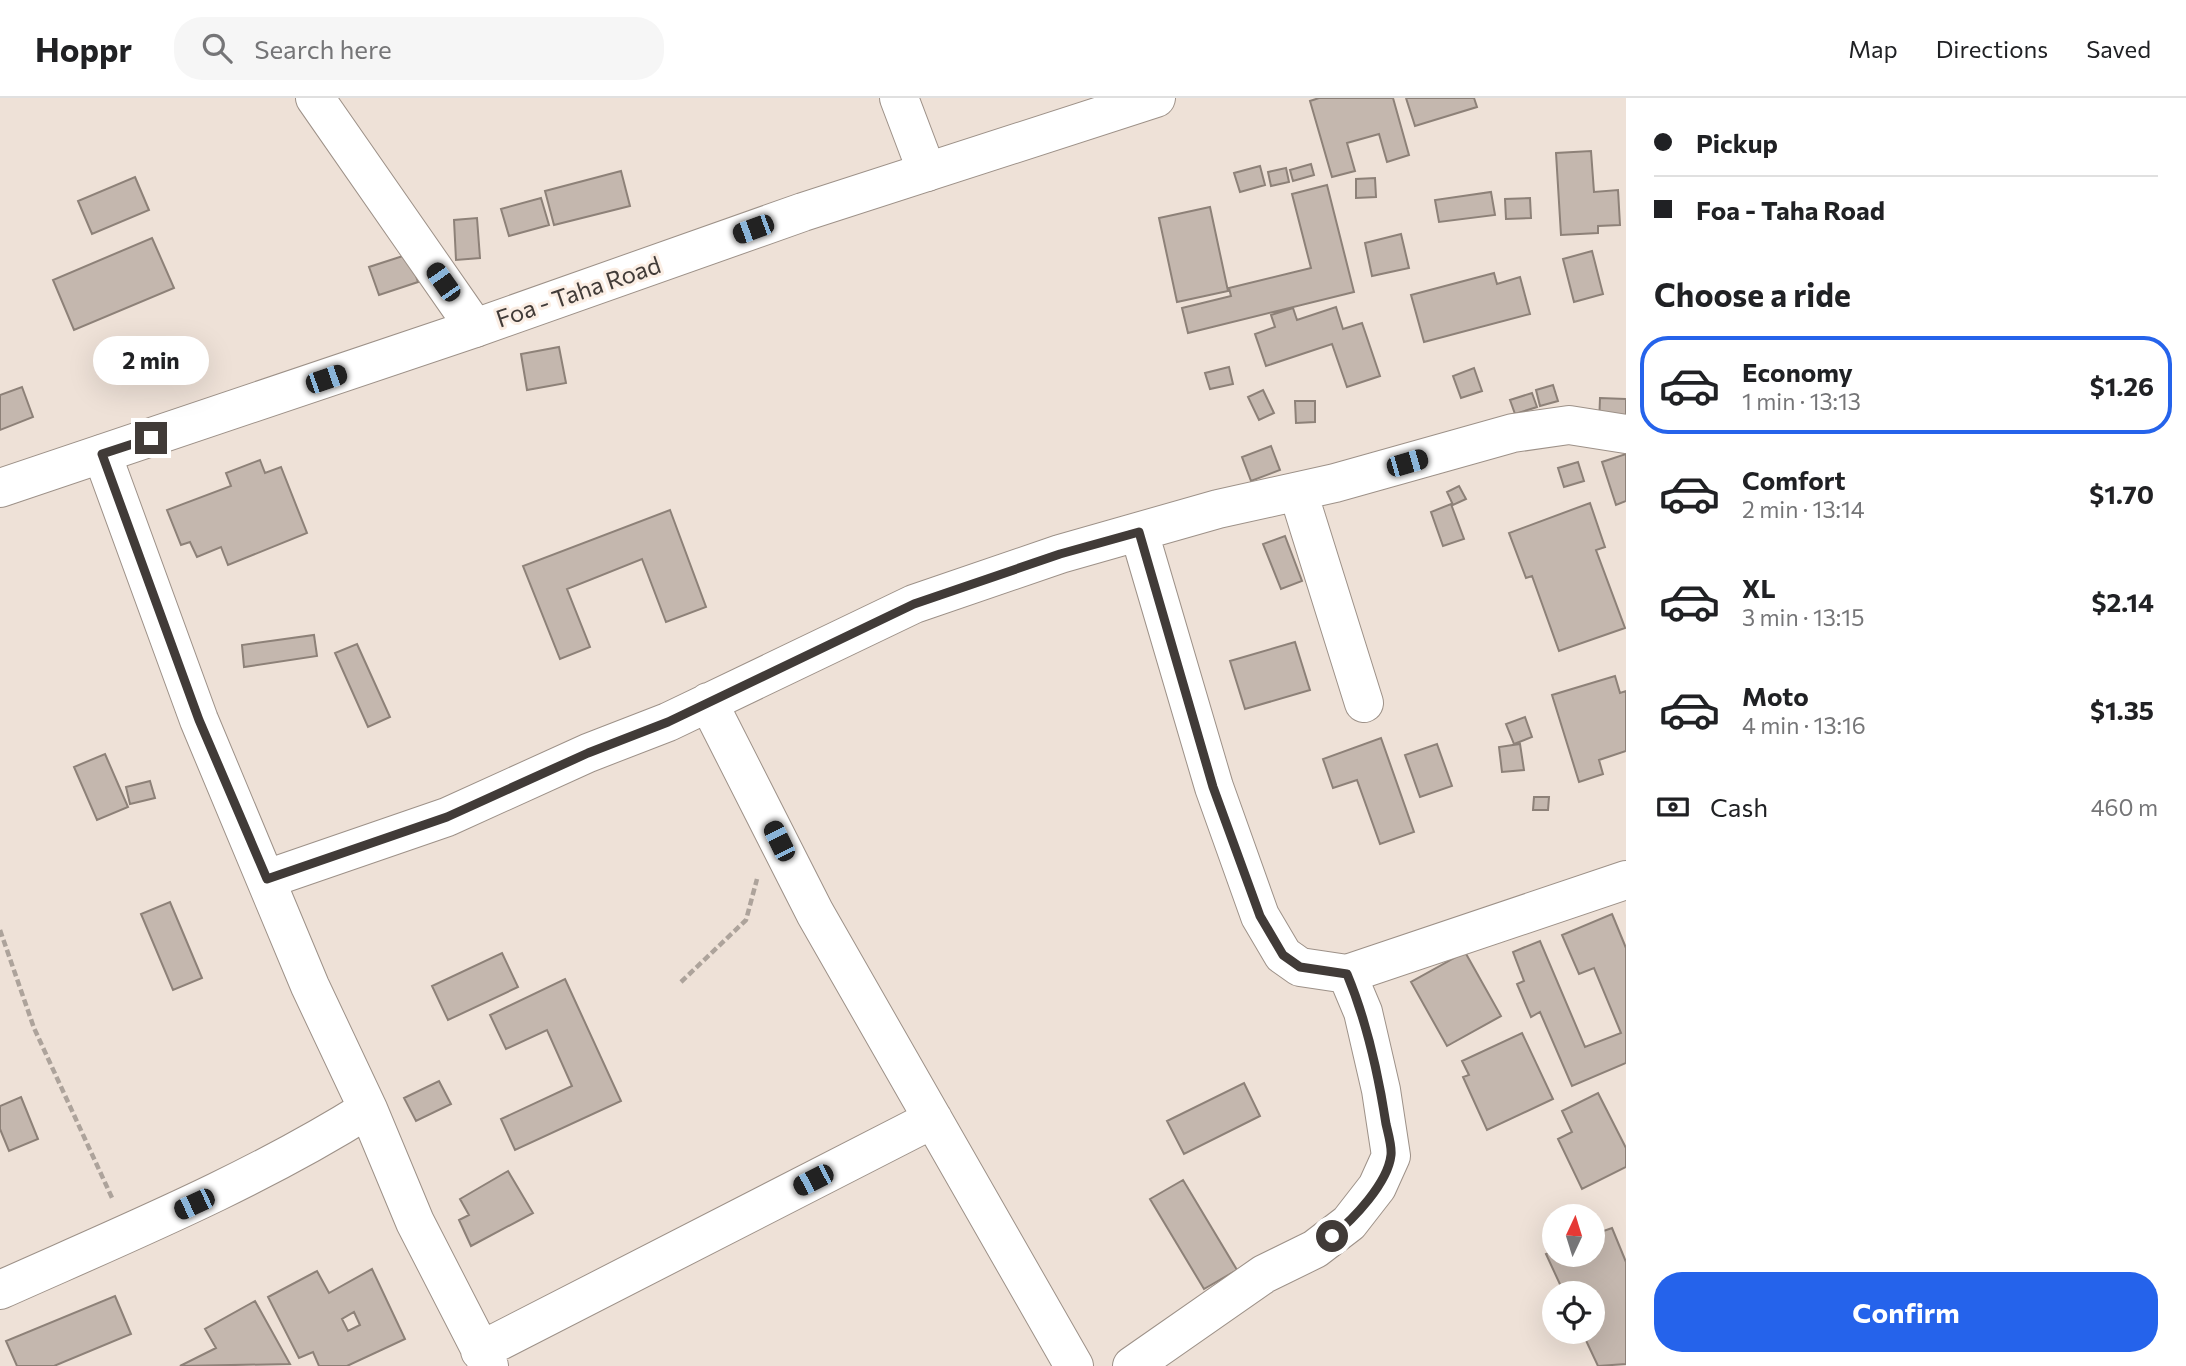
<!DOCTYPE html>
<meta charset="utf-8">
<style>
body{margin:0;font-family:Commissioner,sans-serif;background:#f6f6f6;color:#202124;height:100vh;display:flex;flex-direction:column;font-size:26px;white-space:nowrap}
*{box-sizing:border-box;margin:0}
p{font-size:23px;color:#757577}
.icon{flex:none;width:38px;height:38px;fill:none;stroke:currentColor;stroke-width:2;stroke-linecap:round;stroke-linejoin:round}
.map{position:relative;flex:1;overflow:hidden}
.drawer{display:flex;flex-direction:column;background:#fff;width:560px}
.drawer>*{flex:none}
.banner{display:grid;align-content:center;height:154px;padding:0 28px;background:#fff}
.needle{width:46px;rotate:4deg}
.fabs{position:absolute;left:1542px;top:1106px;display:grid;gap:14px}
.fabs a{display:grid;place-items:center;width:63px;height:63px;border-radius:50%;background:#fff;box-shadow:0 7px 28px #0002;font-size:35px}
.end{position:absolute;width:32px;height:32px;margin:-16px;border:9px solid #413b38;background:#fff;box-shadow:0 0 0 4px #fff}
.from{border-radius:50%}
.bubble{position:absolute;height:49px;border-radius:24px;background:#fff;box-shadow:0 7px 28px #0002;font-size:23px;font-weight:700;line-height:49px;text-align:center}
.car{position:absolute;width:21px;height:42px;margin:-21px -10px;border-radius:9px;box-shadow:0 0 5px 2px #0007;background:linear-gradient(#222 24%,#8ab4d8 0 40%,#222 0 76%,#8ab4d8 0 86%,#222 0)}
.banner b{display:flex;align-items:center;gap:24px;height:66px;font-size:26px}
.banner b+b{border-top:2px solid #e0e0e0}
.banner i{width:18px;height:18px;background:#202124}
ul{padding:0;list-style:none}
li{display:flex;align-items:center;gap:21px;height:98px;margin:0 14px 10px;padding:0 14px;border:4px solid transparent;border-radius:28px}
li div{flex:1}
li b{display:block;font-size:26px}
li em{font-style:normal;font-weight:700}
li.on{border-color:#2563eb}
li>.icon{width:63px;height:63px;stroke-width:1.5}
h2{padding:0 28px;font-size:32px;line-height:84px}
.pay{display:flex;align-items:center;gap:18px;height:77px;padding:0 28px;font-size:26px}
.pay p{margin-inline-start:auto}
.primary-button{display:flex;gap:14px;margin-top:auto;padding:14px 28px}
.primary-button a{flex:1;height:80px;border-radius:28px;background:#2563eb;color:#fff;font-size:28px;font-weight:700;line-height:80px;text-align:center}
header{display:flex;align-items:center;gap:42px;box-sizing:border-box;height:98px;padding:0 35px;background:#fff;border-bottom:2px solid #e0e0e0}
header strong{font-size:33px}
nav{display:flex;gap:38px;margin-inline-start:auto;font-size:24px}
.search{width:490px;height:63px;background:#f6f6f6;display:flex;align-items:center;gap:18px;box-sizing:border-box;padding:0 24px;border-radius:28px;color:#757577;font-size:26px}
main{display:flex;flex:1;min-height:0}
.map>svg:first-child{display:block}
.building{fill:#c4b7ae;stroke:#8d8178;stroke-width:2;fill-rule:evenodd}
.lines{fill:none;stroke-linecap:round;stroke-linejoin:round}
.minor-casing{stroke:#9d9188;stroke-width:40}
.tertiary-casing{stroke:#9d9188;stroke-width:40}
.path{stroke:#ada39b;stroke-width:4.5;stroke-dasharray:7 3.5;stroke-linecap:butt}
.minor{stroke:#fff;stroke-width:38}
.tertiary{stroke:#fff;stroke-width:38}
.route{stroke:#413b38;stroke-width:9}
.labels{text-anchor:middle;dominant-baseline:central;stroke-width:6;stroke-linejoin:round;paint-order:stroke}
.street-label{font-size:24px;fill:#413b38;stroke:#fbeee4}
</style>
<header>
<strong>Hoppr</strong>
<div class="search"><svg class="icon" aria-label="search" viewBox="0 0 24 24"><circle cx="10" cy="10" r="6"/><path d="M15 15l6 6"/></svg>Search here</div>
<nav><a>Map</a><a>Directions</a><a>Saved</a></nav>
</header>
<main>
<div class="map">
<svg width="1626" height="1268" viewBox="0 0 1626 1268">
<rect width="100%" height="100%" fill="#eee1d7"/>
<path class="building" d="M1319,0H1393L1409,57L1387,64L1379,36L1347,45L1355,73L1332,79L1310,3Z
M1406,0H1474L1477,9L1415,28Z
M1591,53L1594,94L1618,92L1620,127L1598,128V135L1561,137L1556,55Z
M1311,66L1314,77L1293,83L1290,72Z
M1260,68L1265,87L1240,94L1234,75Z
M1286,70L1289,84L1271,88L1268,74Z
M621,73L630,108L554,127L545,93Z
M135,79L149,112L92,136L78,103Z
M1375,80L1376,99L1356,100V81Z
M1327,87L1354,194L1188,235L1182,210L1231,198L1229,190L1311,170L1292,96Z
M1491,94L1495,117L1439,124L1435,102Z
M541,100L549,127L509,138L501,111Z
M1530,100L1531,120L1506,121L1505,101Z
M1210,109L1228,193L1177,204L1159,120Z
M477,120L480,160L456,162L454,122Z
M1401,136L1409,170L1372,178L1365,145Z
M152,140L174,190L74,232L53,182Z
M1592,153L1603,196L1574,204L1563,161Z
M409,156L418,184L379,197L369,169Z
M1494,175L1497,186L1520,179L1530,216L1424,244L1411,197Z
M1336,209L1343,231L1362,225L1380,278L1347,289L1332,246L1266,268L1255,236L1275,229L1271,217L1293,210L1297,222Z
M559,249L566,285L527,292L521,256Z
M1229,269L1233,286L1210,291L1205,275Z
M1474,270L1482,293L1461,300L1453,278Z
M1553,287L1558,303L1540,308L1536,292Z
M22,289L33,319L0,332V297Z
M1263,292L1274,315L1259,322L1248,299Z
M1532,295L1537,309L1515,316L1510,302Z
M1600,300L1626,301V328L1599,327Z
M1295,303H1315V324L1296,325Z
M1271,348L1280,372L1251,383L1242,359Z
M1626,356V403L1616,407L1602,364Z
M260,362L265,375L281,369L307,435L228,467L221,449L197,459L190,444L181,447L167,412L231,388L226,375Z
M1578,364L1584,383L1564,389L1558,370Z
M1459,388L1466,401L1453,407L1447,394Z
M1590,405L1605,449L1596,452L1625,530L1559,553L1532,478L1526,480L1509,435Z
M1451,406L1464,441L1443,448L1431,414Z
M670,412L706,509L666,524L642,461L567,491L590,549L560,561L523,468Z
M1285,438L1302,483L1281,491L1263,446Z
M314,537L317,558L244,569L242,547Z
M1295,544L1310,592L1245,611L1230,563Z
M357,546L390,619L368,629L335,555Z
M1615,578L1620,595L1626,593V653L1599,662L1603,676L1579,684L1552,597Z
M1525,619L1532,639L1514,646L1506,626Z
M1381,640L1414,734L1380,746L1357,682L1333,690L1323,661Z
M1437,646L1452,688L1420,699L1405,657Z
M1520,646L1524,672L1502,674L1499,649Z
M105,656L128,709L97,722L74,669Z
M150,683L155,700L130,706L126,689Z
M1534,699H1549L1548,712H1533Z
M170,804L202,880L173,892L141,816Z
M1612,816L1626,850V965L1572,988L1540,914L1531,919L1517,886L1524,883L1513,854L1540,843L1585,949L1621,935L1594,870L1579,876L1562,837Z
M1465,854L1501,918L1447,948L1411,884Z
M502,855L518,889L448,922L432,888Z
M565,881L621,1003L515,1052L501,1021L572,988L547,932L506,951L490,917Z
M1522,935L1553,1001L1487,1032L1463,979L1469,977L1462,963Z
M439,983L451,1006L416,1023L404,1000Z
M1244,985L1260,1018L1184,1056L1167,1023Z
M1598,995L1626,1050V1069L1582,1091L1558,1041L1572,1034L1562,1013Z
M21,999L38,1041L9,1053L0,1031V1008Z
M508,1073L533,1115L471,1148L459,1122L469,1117L460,1101Z
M1183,1082L1237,1172L1204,1191L1150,1101Z
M1612,1130L1626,1164V1266L1598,1268L1582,1234H1592V1195H1564L1546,1156L1554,1153V1157H1592V1137Z
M372,1171L405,1241L347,1268H319L313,1254L299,1260L268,1199L317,1173L329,1195ZM354,1214L360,1227L348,1233L342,1221Z
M115,1198L131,1236L54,1268H17L6,1243Z
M255,1203L290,1266L180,1268L216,1250L205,1231Z"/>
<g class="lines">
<g class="minor-casing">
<path id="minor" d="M315,0L475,230
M899,0L927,74
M1298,394L1364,605
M1139,434L1214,689L1260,818L1283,857L1300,869L1347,876L1626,782
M708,604L815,815L1074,1268
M267,781L447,719L588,655L668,624L914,506L1060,456L1218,411L1335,385L1513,335L1569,327L1626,336
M368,1011L415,1124L489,1268
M0,1192C125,1136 252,1084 368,1011L310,888L199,622L102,356
M480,1253L933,1021
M1132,1268L1264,1176L1315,1151L1349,1125L1377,1089L1391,1058L1381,992L1363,914L1347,876"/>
</g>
<g class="tertiary-casing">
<path id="tertiary" d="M0,390L475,230L803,114L1156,0"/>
</g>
<path class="path" d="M0,832L34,930L113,1102
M681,884L746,822L757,781"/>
<use href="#minor" class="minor"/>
<use href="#tertiary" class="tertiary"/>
</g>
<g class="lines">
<path class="route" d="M151,340L102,356L199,622L267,781L447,719L588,655L668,624L914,506L1060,456L1139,434L1213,689L1260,818L1283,857L1300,869L1347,876C1367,924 1378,974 1386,1026C1388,1035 1392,1048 1391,1057C1388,1085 1353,1122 1332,1138"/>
</g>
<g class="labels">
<g class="street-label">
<text transform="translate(578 193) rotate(-19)">Foa - Taha Road</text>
</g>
</g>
</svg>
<div class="fabs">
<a><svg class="needle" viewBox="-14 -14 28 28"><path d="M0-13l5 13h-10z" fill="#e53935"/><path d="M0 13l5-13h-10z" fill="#757577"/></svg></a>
<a><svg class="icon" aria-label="locate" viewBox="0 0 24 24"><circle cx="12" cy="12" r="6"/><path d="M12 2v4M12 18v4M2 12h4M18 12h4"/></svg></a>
</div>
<i class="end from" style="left:1332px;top:1138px"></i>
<i class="end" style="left:151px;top:340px"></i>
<div class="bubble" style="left:93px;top:238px;width:116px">2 min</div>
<i class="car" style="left:753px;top:131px;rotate:250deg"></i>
<i class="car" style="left:443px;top:184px;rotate:325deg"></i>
<i class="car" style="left:326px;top:281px;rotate:71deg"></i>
<i class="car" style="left:1407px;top:365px;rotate:74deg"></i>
<i class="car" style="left:779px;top:743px;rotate:334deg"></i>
<i class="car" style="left:813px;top:1082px;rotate:243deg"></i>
<i class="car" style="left:194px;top:1106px;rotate:245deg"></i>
</div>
<section class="drawer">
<div class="banner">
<b><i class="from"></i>Pickup</b>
<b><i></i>Foa - Taha Road</b>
</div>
<h2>Choose a ride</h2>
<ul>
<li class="on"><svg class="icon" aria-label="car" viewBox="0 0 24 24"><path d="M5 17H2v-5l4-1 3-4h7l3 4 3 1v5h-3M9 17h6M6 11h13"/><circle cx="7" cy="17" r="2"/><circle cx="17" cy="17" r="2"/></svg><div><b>Economy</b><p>1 min · 13:13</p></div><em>$1.26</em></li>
<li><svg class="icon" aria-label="car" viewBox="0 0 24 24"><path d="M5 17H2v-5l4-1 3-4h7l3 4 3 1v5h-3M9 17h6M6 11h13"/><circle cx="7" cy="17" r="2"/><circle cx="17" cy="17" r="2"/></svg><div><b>Comfort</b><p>2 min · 13:14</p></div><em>$1.70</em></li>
<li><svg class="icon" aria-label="car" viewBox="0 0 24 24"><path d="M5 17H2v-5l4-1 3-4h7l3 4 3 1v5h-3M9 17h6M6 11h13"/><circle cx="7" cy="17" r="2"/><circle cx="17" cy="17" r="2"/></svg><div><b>XL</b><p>3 min · 13:15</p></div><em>$2.14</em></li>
<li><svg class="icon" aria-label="car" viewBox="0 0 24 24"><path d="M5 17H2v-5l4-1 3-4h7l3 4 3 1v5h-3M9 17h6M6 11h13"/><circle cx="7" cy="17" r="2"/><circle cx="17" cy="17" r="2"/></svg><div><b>Moto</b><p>4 min · 13:16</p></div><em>$1.35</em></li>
</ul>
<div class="pay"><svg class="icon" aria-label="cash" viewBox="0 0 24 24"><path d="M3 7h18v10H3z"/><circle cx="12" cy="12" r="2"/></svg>Cash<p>460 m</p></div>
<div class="primary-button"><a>Confirm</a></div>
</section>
</main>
